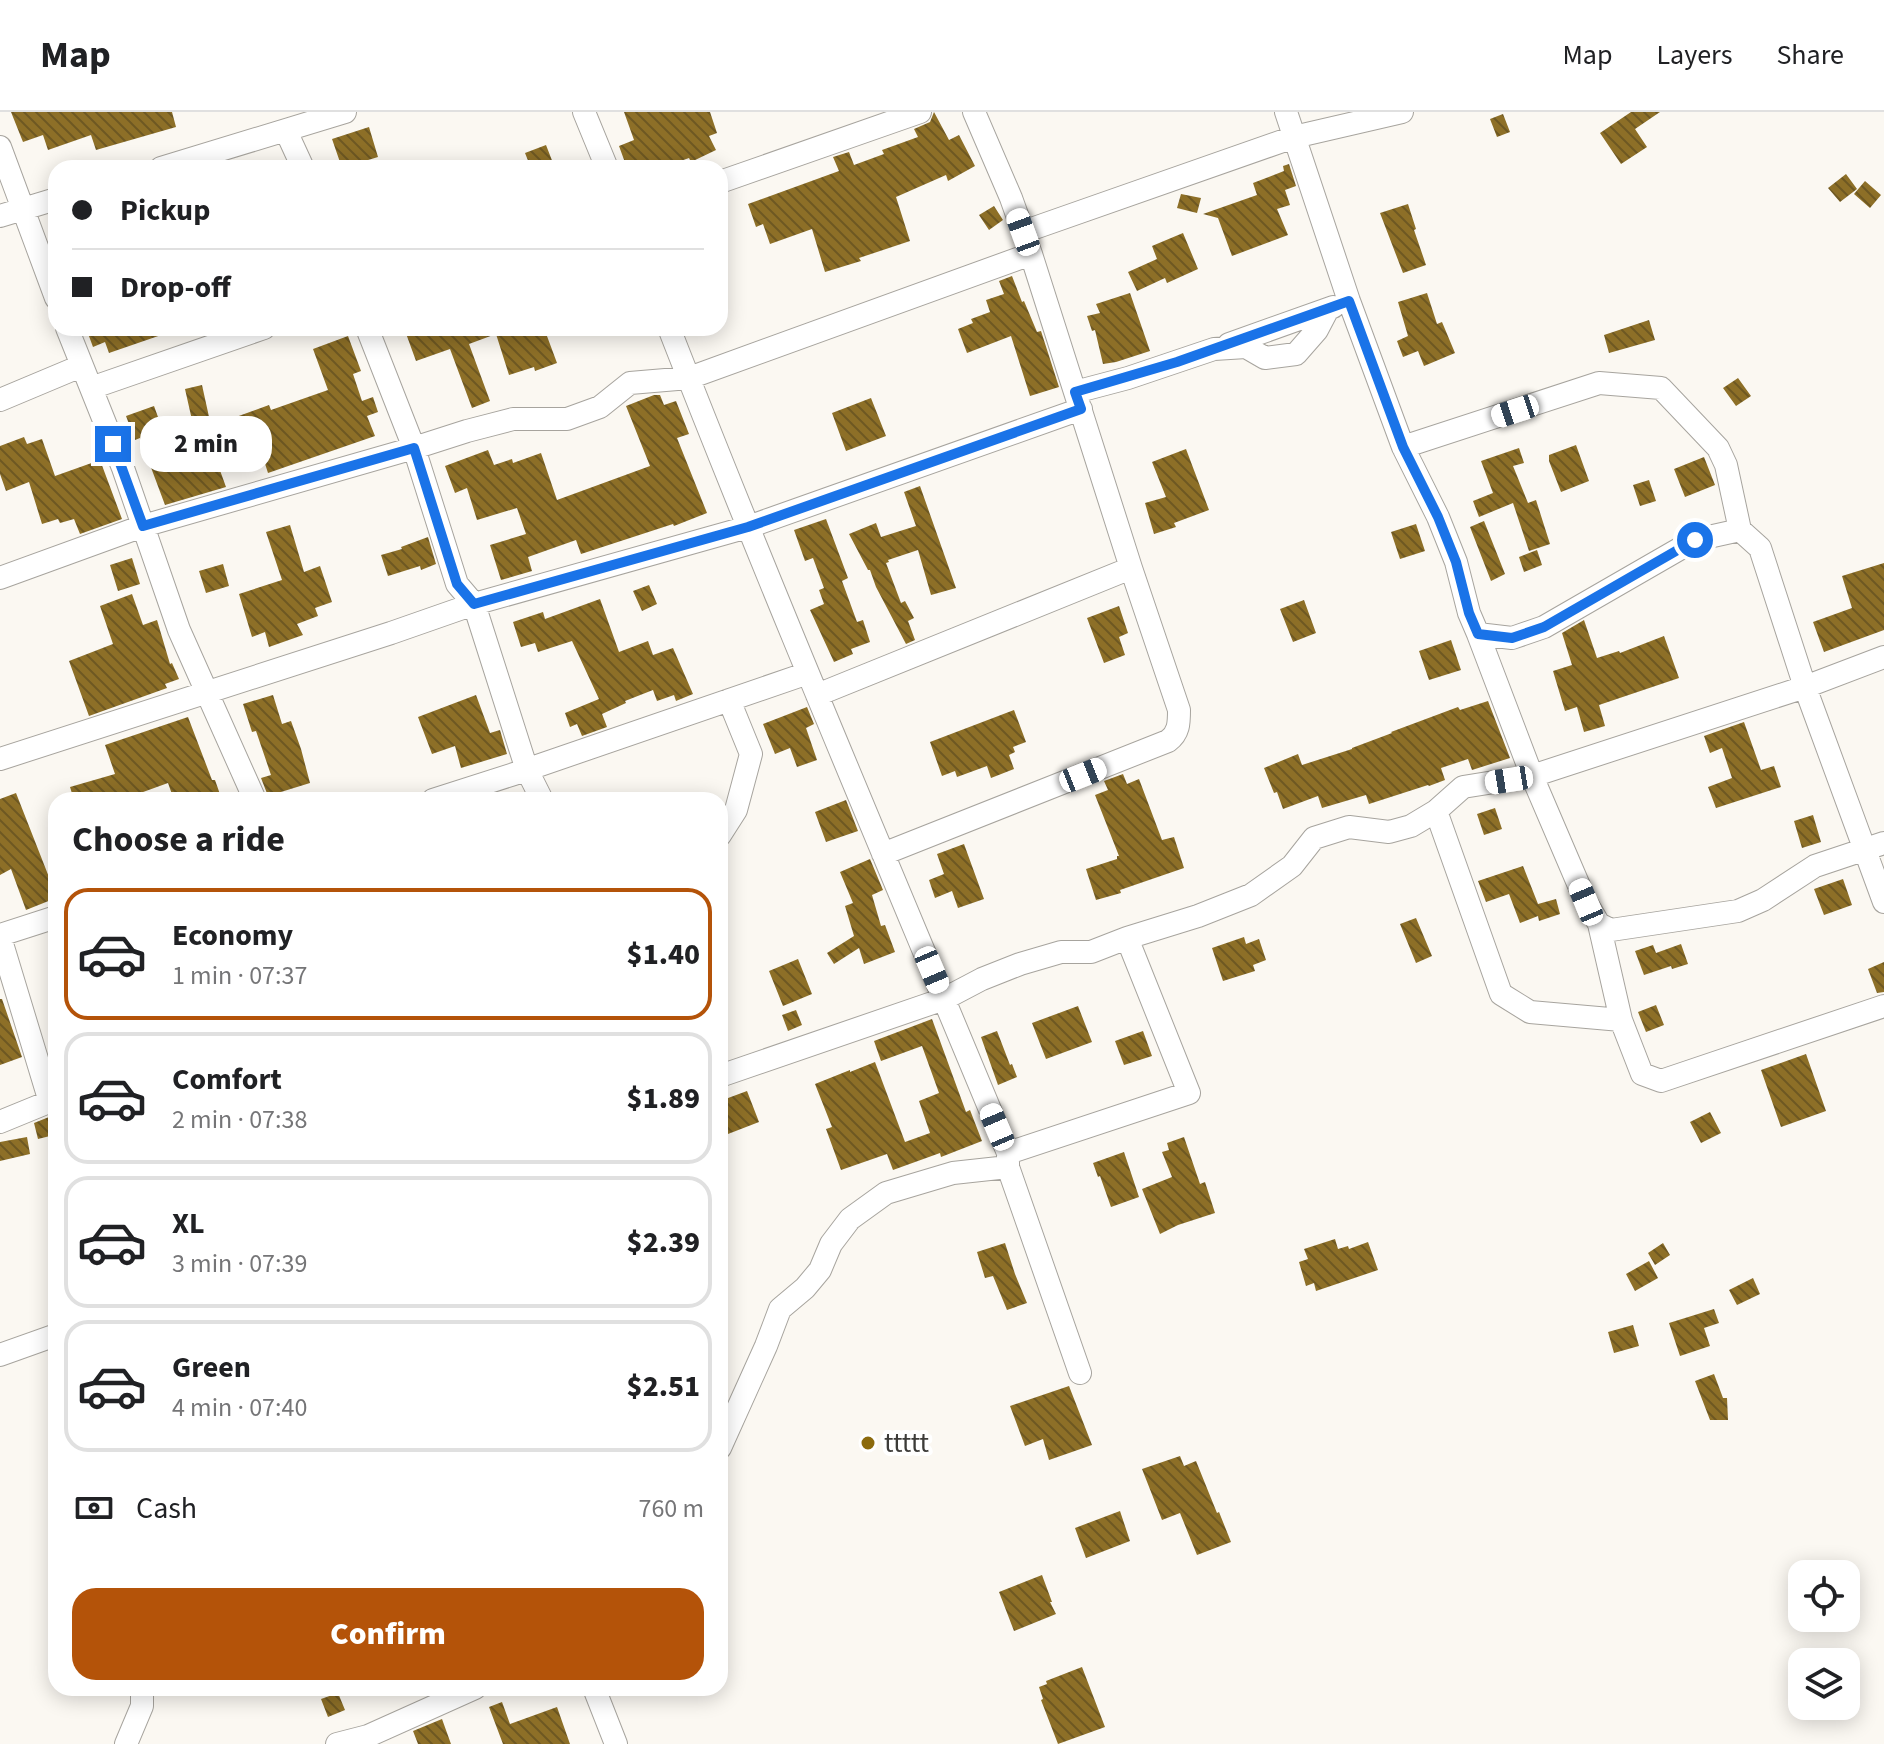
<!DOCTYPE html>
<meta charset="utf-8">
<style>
body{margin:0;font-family:"Source Sans 3",sans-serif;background:#f6f6f6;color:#202124;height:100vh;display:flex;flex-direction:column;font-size:30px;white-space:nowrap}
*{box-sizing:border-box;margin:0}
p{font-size:26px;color:#757577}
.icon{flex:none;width:44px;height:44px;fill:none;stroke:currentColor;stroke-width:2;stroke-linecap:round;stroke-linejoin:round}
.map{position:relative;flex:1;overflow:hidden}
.panel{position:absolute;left:48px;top:680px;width:680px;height:904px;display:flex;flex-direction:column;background:#fff;border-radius:24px;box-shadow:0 4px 20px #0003}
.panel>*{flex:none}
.banner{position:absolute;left:48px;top:48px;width:680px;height:176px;border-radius:24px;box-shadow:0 4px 20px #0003;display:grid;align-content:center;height:176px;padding:0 24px;background:#fff}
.tools{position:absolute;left:1788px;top:1448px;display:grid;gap:16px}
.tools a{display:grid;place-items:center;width:72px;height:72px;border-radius:16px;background:#fff;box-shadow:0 4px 20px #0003;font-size:40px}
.end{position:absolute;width:36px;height:36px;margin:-18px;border:10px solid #1a73e8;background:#fff;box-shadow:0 0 0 4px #fff}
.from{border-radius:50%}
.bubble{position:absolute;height:56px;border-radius:24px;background:#fff;box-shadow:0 4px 20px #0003;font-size:26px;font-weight:800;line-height:56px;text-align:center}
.car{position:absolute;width:24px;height:48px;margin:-24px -12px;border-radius:10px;box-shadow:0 0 6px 2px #0007;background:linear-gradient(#fff 24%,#345 0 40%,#fff 0 76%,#345 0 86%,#fff 0)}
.banner b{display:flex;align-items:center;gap:28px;height:76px;font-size:30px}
.banner b+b{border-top:2px solid #e0e0e0}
.banner i{width:20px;height:20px;background:#202124}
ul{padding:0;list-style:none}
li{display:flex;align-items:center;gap:24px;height:132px;margin:0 16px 12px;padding:0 8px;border:4px solid #e0e0e0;border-radius:24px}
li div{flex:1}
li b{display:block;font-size:30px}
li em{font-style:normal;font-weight:800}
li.active{border-color:#b45309}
li>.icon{width:72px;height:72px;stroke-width:1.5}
h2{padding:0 24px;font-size:36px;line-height:96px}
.pay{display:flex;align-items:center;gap:20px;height:88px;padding:0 24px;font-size:30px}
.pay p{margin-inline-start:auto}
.cta{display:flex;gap:16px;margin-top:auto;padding:16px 24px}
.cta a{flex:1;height:92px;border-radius:24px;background:#b45309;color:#fff;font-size:32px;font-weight:800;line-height:92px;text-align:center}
header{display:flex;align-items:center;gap:48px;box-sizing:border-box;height:112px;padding:0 40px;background:#fff;border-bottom:2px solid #e0e0e0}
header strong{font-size:38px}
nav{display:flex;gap:44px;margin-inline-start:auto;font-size:28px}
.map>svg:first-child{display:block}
.building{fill:url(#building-back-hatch)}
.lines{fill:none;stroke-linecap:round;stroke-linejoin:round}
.minor-casing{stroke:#a7a49e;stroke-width:24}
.minor{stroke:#fff;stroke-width:22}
.route{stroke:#1a73e8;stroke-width:10}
.poi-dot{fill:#8c6a0c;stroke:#fff;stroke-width:3}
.labels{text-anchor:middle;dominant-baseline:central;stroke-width:8;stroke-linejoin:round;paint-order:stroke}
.poi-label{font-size:28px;fill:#3c3b38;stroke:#fff;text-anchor:start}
</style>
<header>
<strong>Map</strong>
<nav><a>Map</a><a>Layers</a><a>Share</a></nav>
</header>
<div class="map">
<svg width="1884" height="1632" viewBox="0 0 1884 1632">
<defs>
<pattern id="building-back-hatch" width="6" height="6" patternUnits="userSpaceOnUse" patternTransform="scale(2)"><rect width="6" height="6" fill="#8d6f27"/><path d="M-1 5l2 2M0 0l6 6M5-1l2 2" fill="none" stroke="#6e5822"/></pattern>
</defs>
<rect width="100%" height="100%" fill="#fbf8f2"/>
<path class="building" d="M11,0H172L176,15L96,38L91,23L48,38L43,23L23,30Z
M624,0H710L717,21L709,24L716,38L691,50L689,46L661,56H627L619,34L634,28Z
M934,0L949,28L959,23L975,54L948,69L946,63L896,85L910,129L859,146L861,149L825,160L812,117L770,132L763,112L756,115L748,92L839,59L833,45L849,40L854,53L884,42L882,38L918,25L914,17L930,10Z
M1631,0H1660L1635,17L1647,35L1621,52L1600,21Z
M1503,2L1510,20L1497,25L1490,7Z
M369,15L378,45L342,56L332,27Z
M546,33L553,51L540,56H531L525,41Z
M1289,52L1296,74L1285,78L1290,93L1277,97L1288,123L1232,144L1218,106L1203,102L1257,83L1253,71L1284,59L1283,54Z
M1846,62L1857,77L1840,90L1828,76Z
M1865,69L1881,83L1870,96L1854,82Z
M1181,82L1201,86L1197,101L1177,96Z
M1408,92L1416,117L1414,118L1426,153L1403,161L1380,101Z
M994,94L1003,108L989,118L979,103Z
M1183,121L1198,157L1167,171L1165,166L1137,179L1128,160L1157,147L1152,134Z
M1012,164L1022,190L1024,189L1037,220L1041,219L1059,275L1030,284L1011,224L967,241L958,217L973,211L971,207L990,200L986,188L1004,182L999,169Z
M1130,181L1150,239L1116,250L1103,252L1095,218L1092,219L1087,204L1100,201L1096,192Z
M1427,181L1437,212L1442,210L1455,241L1424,254L1418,239L1403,245L1397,229L1408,224L1398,190Z
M1649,208L1655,228L1609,241L1604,223Z
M86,216H165L167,221L109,241L105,230L93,235Z
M404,216H544L557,251L535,259L534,255L509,263L496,222L469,232L490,289L472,296L450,237L416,249Z
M348,224L361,259L353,262L362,289L373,285L378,300L367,304L375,324L268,361L256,324L213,339L226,375L165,393L140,326L135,328L126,304L154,294L166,327L194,317L185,277L202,273L211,314L269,293L271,298L328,278L313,237Z
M1738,266L1751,284L1736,294L1723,276Z
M654,283H660L664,293L676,289L689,322L677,326L707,401L674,414L673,412L581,442L576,428L528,445L532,459L501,468L490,433L526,422L517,396L477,408L467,376L455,381L445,354L488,338L494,353L512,347L513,351L541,341L557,388L650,354L626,294Z
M871,286L886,324L846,339L832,301Z
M24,325L27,332L42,327L55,364L100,348L122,407L80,422L74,407L60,411L58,407L42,412L29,370L6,379L0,362V334Z
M1576,333L1589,369L1561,380L1549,349V343Z
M1519,336L1524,351L1513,354L1528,391L1536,388L1550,432L1529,439L1513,391L1479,405L1473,389L1493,381L1481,349Z
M1186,337L1209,398L1174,411L1176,415L1154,422L1145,391L1166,385L1152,350Z
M1704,345L1715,373L1685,385L1674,357Z
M1649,368L1656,389L1640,394L1633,373Z
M920,374L956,476L931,483L918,438L888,448L889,450L886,451L901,491L905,489L914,506L908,509L915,528L906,532L876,475L870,458H868L849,422L876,411L881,425L916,414L904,380Z
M826,407L848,466L842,469L857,510L863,508L870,530L851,537L853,542L834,550L810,498L824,492L819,478L824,476L813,446L805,449L794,418Z
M1484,409L1505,462L1491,469L1470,415Z
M1416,412L1425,439L1400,447L1391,420Z
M290,413L304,460L320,454L332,490L315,496L318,504L297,512L303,523L269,535L265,520L252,525L239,482L282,468L266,420Z
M428,425L436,452L421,458L420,454L388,464L381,443L402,437L401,435Z
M1537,438L1542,453L1524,460L1519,445Z
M132,446L140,472L118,479L110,453Z
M1884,451V518L1824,540L1813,510L1852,496L1842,464Z
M223,452L229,474L206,481L199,459Z
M649,473L657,492L642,499L633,479Z
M132,482L143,513L157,508L170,552L172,551L179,567L165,572L167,576L89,604L69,549L113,532L100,494Z
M600,487L619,540L648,529L653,543L673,536L693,582L676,589L674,583L657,589L653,578L625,589L626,591L602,602L607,615L582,624L577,612L570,615L565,601L599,587L572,529L538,540L535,531L521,535L513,510L543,500L545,507Z
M1304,488L1316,521L1293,530L1280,497Z
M1119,494L1128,521L1119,525L1125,543L1104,551L1087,506Z
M1584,508L1597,546L1619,539L1620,541L1664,524L1679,566L1599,593L1605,614L1584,620L1577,595L1565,599L1553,559L1572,553L1562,521Z
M1451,528L1461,558L1429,568L1419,539Z
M273,583L282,612L291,609L301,637L310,671L268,684L261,666L271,663L256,619L252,620L243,592Z
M476,583L490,621L500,618L507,642L461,656L455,634L432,642L418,605Z
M1488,589L1510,646L1472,658L1468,647L1441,656L1445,668L1429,674L1428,673L1369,692L1366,683L1322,696L1318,684L1283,697L1277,680L1274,681L1264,656L1298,642L1302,653L1352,637V636L1392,621L1391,620L1458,595L1460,598Z
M807,595L814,612L806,616L817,648L797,655L790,636L775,642L763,612Z
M1014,598L1026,630L1013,635L1015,640L1009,643L1014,657L991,666L987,654L957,665L955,659L942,664L930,630Z
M188,605L212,668H215L222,688H174L168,671L121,688H74L70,675L115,662L105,633Z
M1744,610L1761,658L1774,654L1781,675L1716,696L1708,675L1732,666L1722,636L1710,641L1704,624Z
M1123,662L1127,672L1139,667L1162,728L1174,725L1184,756L1120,778L1121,781L1096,788L1086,757L1117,747V744H1119L1095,683L1108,678L1104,669Z
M16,681L56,783V786L26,798L11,757L0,763V687Z
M846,688L858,719L826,730L815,700Z
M1495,696L1502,717L1484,723L1477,702Z
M1813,703L1821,730L1802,736L1794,709Z
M964,732L984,787L958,796L952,779L935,786L929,768L944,762L937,742Z
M870,747L883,778L872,783L881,814L885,813L895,840L864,852L859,836L834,852L827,841L854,824L845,794L853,791L840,760Z
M1523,754L1538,792L1556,787L1560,802L1539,809L1538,804L1520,811L1509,782L1486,790L1478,769Z
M1843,767L1852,793L1824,803L1814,777Z
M1416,806L1432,844L1416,851L1400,812Z
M1244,825L1246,832L1259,827L1266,848L1253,853L1255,859L1223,869L1212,836Z
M1681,832L1688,852L1672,857L1671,854L1644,863L1635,839L1653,833L1656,841Z
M798,847L812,882L783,894L769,859Z
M1884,850V880L1877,881L1868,857Z
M0,887H2L22,945L0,953Z
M1656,893L1664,913L1646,920L1638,900Z
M1078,894L1092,930L1046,947L1032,911Z
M796,898L802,913L788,919L782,903Z
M932,907L966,1000L970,998L982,1029L941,1045L940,1041L893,1058L887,1042L841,1058L826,1017L832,1015L815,972L850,958V960L875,950L905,1030L930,1021L919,989L939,981L922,934L881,949L874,929Z
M997,919L1010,953L1012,952L1017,965L998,973L981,925Z
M1143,919L1152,944L1124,953L1115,929Z
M1806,942L1826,999L1781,1015L1761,958Z
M747,979L759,1010L728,1022L720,1000V989Z
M1710,1000L1721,1021L1701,1031L1690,1010Z
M49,1005L54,1023L38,1027L34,1011Z
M27,1025L30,1042L0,1049V1030Z
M1184,1025L1200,1072L1205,1070L1215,1101L1178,1113L1160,1122L1142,1077L1172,1065L1162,1040L1169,1038L1167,1031Z
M1124,1040L1139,1085L1111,1095L1100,1064L1098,1065L1093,1051Z
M1335,1127L1338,1137L1348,1134L1349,1137L1368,1130L1378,1158L1316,1179L1314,1171L1306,1174L1299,1150L1308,1147L1304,1137Z
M1005,1131L1015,1162L1027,1191L1007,1198L993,1164L985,1166L977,1140Z
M1663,1131L1670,1143L1655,1153L1648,1141Z
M1649,1149L1658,1166L1635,1179L1626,1162Z
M1753,1166L1760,1182L1737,1193L1729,1178Z
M1714,1197L1719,1211L1704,1216L1710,1234L1680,1244L1669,1211Z
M1633,1213L1639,1234L1614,1241L1608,1220Z
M1714,1262L1723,1286H1727L1728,1308H1710L1695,1269Z
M1069,1274L1092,1333L1049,1348L1043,1327L1025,1334L1010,1294Z
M1180,1344L1184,1354L1196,1349L1217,1401L1219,1400L1231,1430L1197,1443L1180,1401L1162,1408L1142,1357Z
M1120,1399L1130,1429L1086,1446L1075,1416Z
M1042,1463L1052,1490H1050L1056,1502L1014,1519L999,1480Z
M1082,1555L1105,1615L1058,1632L1041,1588L1043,1587L1039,1575L1047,1572L1046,1569Z
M338,1581L345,1598L328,1605L321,1587Z
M502,1590L510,1612L557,1595L570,1632H503L489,1595Z
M442,1607L451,1632H418L413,1619Z"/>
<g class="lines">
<g class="minor-casing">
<path id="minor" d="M584,0L607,56
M1286,0L1349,189L1403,335L1438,405L1456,450L1469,501L1478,522L1512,526L1544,515L1695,428L1740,418L1760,436L1805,575L1884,790
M286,19L303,56
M0,35L56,186
M161,56L345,0
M720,70L920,0
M0,104L56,87
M1023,120L1294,25L1402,0
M67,216L123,356L179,518L255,688
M367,216L414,336L457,472L474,492L748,415L1081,297
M669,216C777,493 894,766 1008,1041V1055L953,1061L886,1081L850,1107L831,1132L820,1158L805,1176L780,1197L766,1234L720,1336
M1229,232L1333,195
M91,276L264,216
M1075,280L1128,266L1214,237L1246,235L1265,246L1296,242L1317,218L1328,197
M0,288L81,254
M1403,335L1599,271L1661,276L1718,336L1726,353L1740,418
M0,466L143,414L414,336L467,319L513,307H567L600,295L630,271L689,266L1031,142
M1478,522L1532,664L1586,790L1599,812L1611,818L1738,799L1763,788L1815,754L1884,731
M817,583L1131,456
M0,647L391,521L474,492L527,658L542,688
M433,688L514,662L808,561
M1436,699L1501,882L1530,900L1621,908
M720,723L736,698L751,642L729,588
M883,742L1168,629C1179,621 1179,611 1179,598L1131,456L1031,142L1011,86L974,0
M1599,812L1621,908L1642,962L1661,969L1884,894
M0,823L56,805
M0,825L50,990
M720,964L944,887L982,867L1020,852L1061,840H1091L1127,826
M0,1010L56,987
M1008,1041L1189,981L1127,826L1198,804L1251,783L1292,754L1314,726L1349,715L1389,720L1411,714L1436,699L1463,675L1532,664L1805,575L1884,545
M1008,1055L1080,1261
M0,1243L56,1223
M594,1576L616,1632
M126,1632L142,1594V1576
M337,1632L368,1624L475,1576"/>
</g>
<use href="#minor" class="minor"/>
</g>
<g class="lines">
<path class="route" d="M113,332L143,414L414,336L457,472L474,492L748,415L1081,297L1075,280L1177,250L1349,189L1403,335L1438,405L1456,450L1469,501L1478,522L1512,526L1544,515L1695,428"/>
</g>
<circle class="poi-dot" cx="868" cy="1331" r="8"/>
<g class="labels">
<g class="poi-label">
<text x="884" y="1331">ttttt</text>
</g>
</g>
</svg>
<div class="tools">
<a><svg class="icon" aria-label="locate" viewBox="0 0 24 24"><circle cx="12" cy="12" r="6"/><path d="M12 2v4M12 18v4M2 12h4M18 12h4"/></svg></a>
<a><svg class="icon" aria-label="layers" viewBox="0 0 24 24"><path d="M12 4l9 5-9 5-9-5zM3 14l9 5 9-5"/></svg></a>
</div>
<i class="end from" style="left:1695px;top:428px"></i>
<i class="end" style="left:113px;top:332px"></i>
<div class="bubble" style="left:140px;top:304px;width:132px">2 min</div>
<i class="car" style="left:1023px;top:120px;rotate:340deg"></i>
<i class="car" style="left:1515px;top:299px;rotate:252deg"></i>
<i class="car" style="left:1083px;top:663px;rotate:68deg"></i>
<i class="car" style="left:1509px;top:668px;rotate:261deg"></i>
<i class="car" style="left:1586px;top:790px;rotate:337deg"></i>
<i class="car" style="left:932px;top:858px;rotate:157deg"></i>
<i class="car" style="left:997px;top:1015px;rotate:337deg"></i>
<div class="banner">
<b><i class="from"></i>Pickup</b>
<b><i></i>Drop-off</b>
</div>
<section class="panel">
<h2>Choose a ride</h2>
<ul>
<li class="active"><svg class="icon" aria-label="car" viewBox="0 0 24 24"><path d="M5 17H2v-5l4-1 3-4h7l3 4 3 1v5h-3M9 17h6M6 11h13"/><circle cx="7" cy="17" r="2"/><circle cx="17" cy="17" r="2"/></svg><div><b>Economy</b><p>1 min · 07:37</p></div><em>$1.40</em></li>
<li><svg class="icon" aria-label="car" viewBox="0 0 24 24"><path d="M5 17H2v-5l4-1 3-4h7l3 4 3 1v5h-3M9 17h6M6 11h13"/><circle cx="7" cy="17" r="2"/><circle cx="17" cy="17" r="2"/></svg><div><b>Comfort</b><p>2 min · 07:38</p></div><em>$1.89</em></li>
<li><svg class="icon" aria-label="car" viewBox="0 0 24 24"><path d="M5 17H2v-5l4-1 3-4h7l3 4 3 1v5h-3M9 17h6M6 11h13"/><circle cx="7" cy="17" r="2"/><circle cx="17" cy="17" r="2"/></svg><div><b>XL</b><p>3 min · 07:39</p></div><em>$2.39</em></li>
<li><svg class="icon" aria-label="car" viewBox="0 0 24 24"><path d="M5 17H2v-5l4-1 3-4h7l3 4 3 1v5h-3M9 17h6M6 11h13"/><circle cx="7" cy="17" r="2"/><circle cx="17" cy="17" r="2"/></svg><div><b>Green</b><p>4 min · 07:40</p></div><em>$2.51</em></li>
</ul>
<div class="pay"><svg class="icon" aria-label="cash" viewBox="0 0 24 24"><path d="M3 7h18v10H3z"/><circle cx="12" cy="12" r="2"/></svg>Cash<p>760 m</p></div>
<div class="cta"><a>Confirm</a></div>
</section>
</div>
